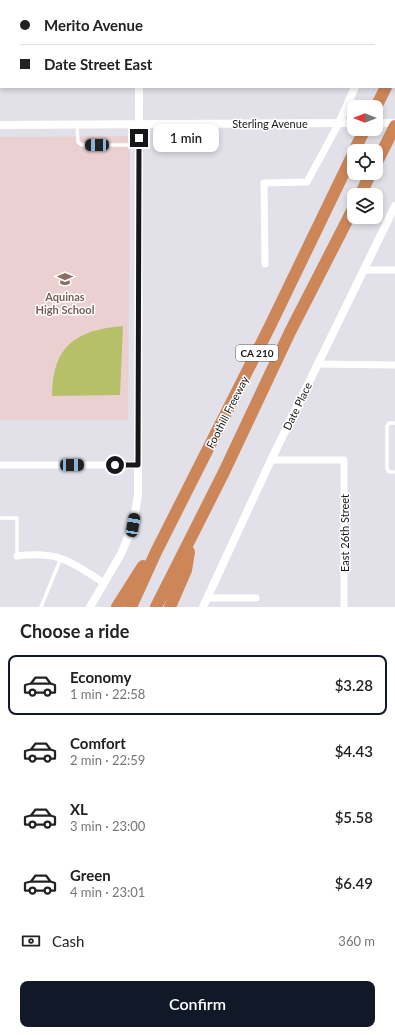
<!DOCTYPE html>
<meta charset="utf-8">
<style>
body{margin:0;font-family:Lato,sans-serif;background:#f2f2f2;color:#222;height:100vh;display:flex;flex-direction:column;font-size:15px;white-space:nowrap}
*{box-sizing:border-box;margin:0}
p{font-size:13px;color:#767676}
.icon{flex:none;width:22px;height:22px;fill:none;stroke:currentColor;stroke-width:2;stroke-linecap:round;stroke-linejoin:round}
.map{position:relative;height:607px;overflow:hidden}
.panel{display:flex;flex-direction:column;background:#fff;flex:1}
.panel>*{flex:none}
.banner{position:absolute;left:0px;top:0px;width:395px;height:88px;box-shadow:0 2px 6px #0003;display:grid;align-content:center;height:88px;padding:0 20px;background:#fff}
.needle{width:26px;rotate:270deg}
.controls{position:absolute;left:347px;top:100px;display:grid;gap:8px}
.controls a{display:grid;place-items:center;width:36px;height:36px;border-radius:8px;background:#fff;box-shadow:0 2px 6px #0003;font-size:20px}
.end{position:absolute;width:18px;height:18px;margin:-9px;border:5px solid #171619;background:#fff;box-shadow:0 0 0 2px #fff}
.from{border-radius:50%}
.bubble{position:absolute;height:28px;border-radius:8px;background:#fff;box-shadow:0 2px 6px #0003;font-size:13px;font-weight:600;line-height:28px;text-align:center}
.car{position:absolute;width:12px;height:24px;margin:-12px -6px;border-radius:5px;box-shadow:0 0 3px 1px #0007;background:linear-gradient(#222 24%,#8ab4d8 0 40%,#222 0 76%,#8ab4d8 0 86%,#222 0)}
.banner b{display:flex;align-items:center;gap:14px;height:38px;font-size:15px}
.banner b+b{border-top:1px solid #e0e0e0}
.banner i{width:10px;height:10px;background:#222}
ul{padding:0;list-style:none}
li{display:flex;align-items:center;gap:12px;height:60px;margin:0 8px 6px;padding:0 12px;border:2px solid transparent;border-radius:8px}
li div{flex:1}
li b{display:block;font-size:15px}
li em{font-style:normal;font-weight:600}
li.active{border-color:#111827}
li>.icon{width:36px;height:36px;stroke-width:1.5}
h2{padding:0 20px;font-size:18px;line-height:48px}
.pay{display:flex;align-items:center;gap:10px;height:44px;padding:0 20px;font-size:15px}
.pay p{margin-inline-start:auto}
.cta{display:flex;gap:8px;margin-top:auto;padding:8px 20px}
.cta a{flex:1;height:46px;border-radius:8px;background:#111827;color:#fff;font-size:16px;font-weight:600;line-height:46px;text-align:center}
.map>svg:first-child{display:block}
.education{fill:#ebd0d1}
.green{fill:#b5c068}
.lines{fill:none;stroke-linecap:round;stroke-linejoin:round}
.service{stroke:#fff;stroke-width:3.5}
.minor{stroke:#fff;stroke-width:7}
.tertiary{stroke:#fff;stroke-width:8}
.motorway{stroke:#cc8658;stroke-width:12}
.route{stroke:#171619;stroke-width:5}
.labels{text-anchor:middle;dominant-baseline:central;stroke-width:3;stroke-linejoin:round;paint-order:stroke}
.shield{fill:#fff;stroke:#5d5c5e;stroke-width:1}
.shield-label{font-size:10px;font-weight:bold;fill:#171619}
.street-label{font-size:11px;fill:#171619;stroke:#fff}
.education-label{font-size:11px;font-weight:bold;fill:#785e54;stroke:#fff}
</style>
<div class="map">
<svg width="395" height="607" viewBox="0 0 395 607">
<rect width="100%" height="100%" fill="#e2e0e8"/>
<path class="education" d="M130,136L128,420H0V137Z"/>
<path class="green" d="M123,326L120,395L52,396C52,346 76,330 123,326Z"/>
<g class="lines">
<path class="service" d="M77,125L78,142L82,145H139
M395,423H389L387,426V469L389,472H395
M0,518H17V556
M41,607L61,558"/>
<path class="minor" d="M239,1V0
M333,1V0
M265,264L264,183L307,182L339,123
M364,270H395
M317,364L395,365
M271,460H344V607
M0,465H138
M17,556C59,551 70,561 104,583
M207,598H256"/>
<path class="tertiary" d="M139,1V0
M394,4L395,2
M339,123L355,87
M376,123H395
M0,125L354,123
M90,607L121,554L133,525L138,495L139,87
M203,607L271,460L395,206"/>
<path class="motorway" d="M394,70L395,68
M376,107L386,87
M354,151L365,129
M376,164L395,126
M360,195L371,173
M117,607L143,566
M131,607L156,552L270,326L354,152
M156,607L224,472L290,332L354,207
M170,607L186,570L189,552"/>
</g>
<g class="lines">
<path class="route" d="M115,465H138L139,138"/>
</g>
<defs>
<g id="school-bare" transform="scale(1.2)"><path d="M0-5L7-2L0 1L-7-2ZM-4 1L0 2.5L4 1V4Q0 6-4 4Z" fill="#8d6e63" stroke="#fff" stroke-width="2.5" paint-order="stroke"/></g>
</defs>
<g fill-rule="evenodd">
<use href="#school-bare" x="65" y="279"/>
</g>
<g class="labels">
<rect class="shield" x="236" y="345" width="42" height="16" rx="3"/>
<g class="shield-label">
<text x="257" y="353">CA 210</text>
</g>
<g class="street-label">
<text x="270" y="123">Sterling Avenue</text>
<text transform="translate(297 406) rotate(-64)">Date Place</text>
<text transform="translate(227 412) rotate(-63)">Foothill Freeway</text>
<text transform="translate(344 533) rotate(-90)">East 26th Street</text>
</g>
<g class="education-label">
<text x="65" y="296">Aquinas<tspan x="65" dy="13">High School</tspan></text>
</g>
</g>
</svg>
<div class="controls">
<a><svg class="needle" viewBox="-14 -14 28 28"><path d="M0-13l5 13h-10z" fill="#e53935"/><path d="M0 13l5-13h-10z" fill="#767676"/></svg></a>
<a><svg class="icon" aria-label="locate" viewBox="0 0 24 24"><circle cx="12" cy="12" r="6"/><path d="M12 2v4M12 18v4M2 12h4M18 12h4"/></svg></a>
<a><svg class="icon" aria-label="layers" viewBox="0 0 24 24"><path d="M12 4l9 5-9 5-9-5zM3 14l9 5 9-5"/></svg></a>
</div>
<i class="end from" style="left:115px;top:465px"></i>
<i class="end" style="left:139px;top:138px"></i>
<div class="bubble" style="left:153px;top:124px;width:66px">1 min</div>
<i class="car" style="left:97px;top:145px;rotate:269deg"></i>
<i class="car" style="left:72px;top:465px;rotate:90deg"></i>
<i class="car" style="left:133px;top:525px;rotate:10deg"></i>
<div class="banner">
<b><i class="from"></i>Merito Avenue</b>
<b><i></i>Date Street East</b>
</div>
</div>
<section class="panel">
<h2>Choose a ride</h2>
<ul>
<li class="active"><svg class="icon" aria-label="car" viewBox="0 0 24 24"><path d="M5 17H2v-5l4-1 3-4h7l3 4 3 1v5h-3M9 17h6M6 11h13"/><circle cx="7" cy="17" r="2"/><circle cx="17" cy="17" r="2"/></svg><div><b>Economy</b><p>1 min · 22:58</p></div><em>$3.28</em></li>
<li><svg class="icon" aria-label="car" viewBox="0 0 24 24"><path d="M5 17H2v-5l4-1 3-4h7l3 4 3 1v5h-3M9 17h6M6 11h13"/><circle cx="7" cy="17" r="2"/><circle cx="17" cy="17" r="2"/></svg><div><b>Comfort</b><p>2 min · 22:59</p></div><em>$4.43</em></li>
<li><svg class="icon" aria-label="car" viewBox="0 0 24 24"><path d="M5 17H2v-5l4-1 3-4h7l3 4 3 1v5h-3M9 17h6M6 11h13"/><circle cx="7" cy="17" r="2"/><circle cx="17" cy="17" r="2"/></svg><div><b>XL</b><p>3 min · 23:00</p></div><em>$5.58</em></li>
<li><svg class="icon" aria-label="car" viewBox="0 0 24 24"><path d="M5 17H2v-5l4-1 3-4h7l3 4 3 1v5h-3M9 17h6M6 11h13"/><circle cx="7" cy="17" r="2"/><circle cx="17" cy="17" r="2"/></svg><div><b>Green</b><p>4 min · 23:01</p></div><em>$6.49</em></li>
</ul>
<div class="pay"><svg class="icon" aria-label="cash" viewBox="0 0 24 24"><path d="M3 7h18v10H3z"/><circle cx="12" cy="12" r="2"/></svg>Cash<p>360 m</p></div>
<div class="cta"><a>Confirm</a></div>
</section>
